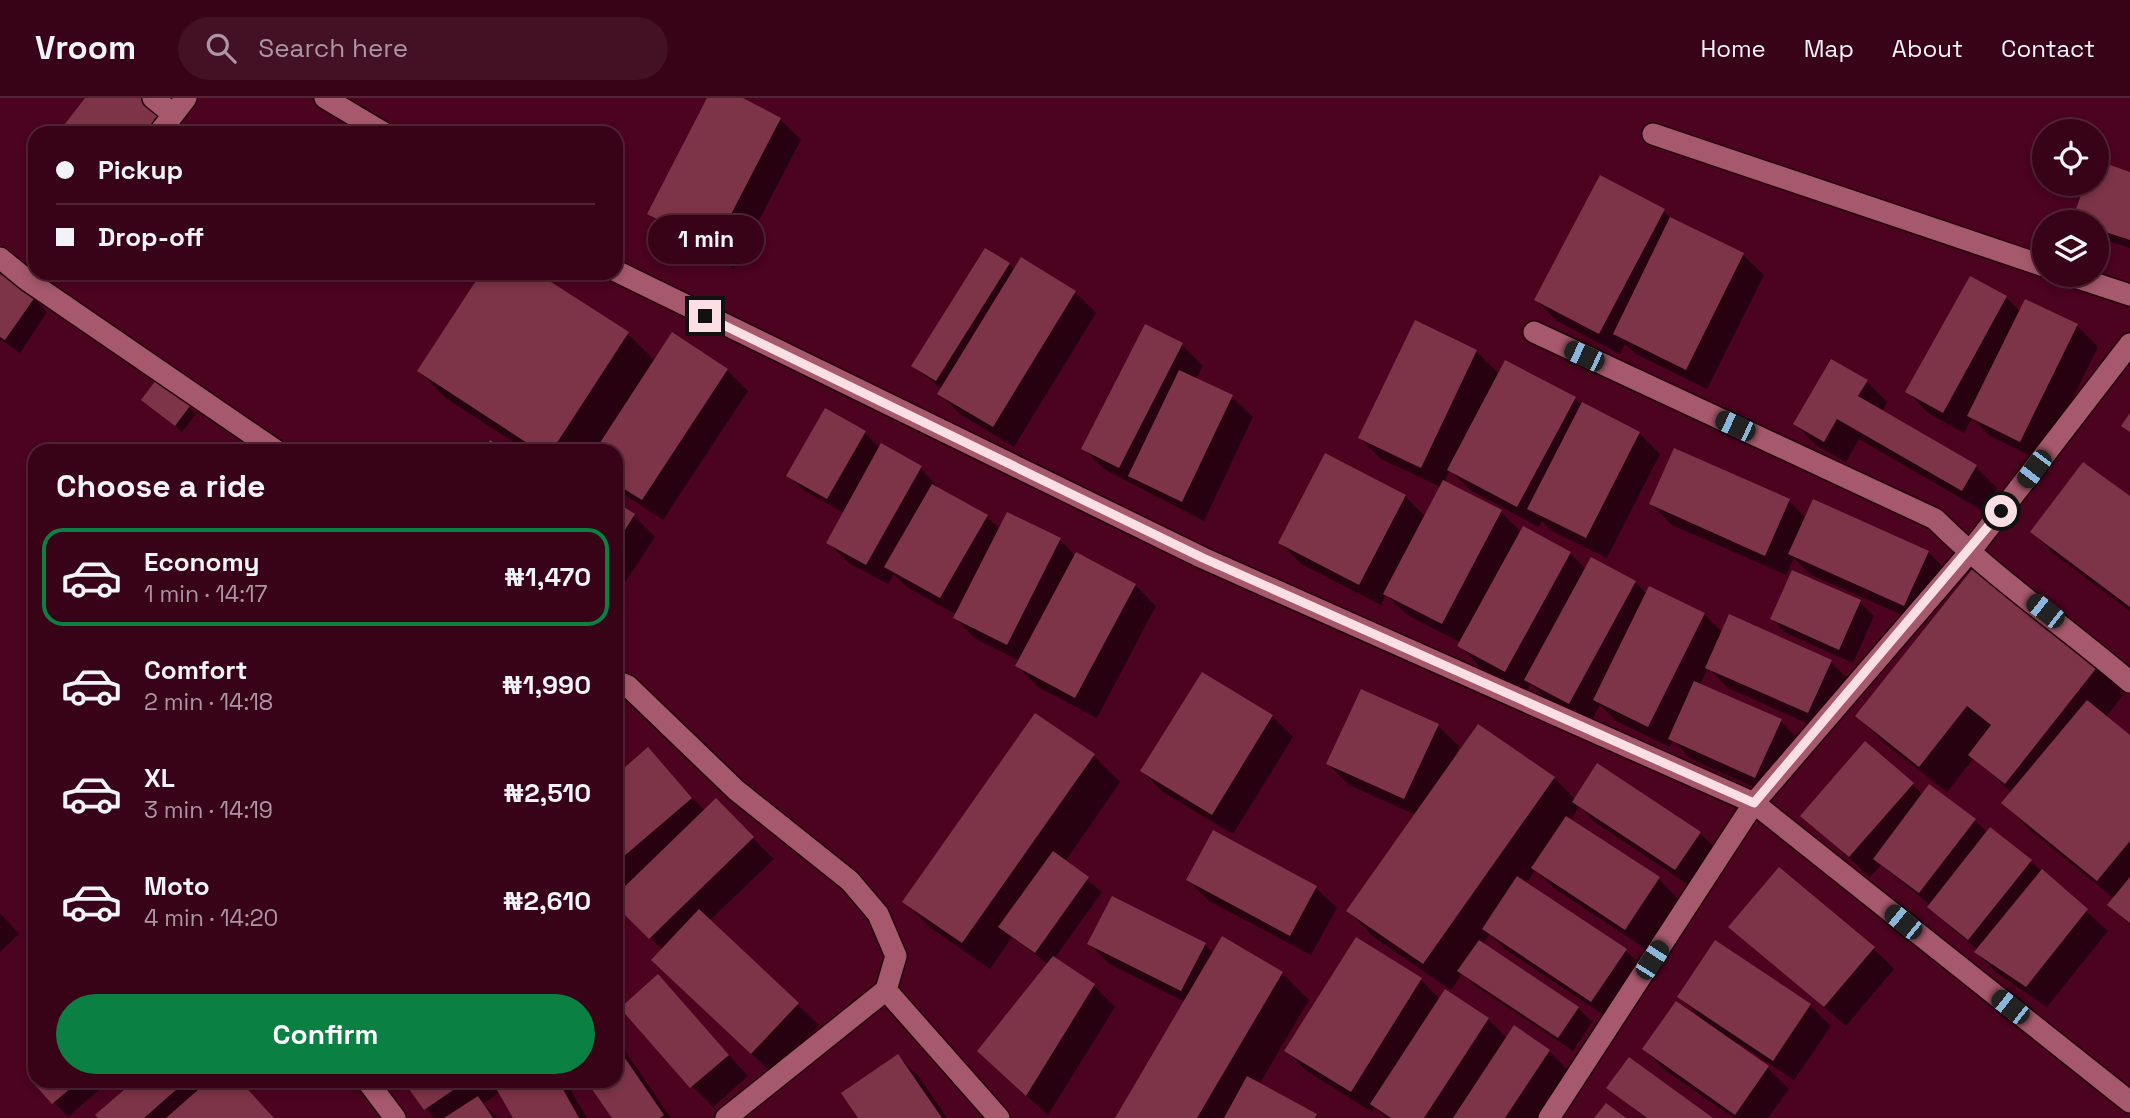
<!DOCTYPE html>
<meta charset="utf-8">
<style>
body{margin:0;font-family:"Space Grotesk",sans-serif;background:#431024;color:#f1f3f6;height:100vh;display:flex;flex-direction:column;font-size:26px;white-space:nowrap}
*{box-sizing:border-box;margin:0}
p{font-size:23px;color:#ab97a1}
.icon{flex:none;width:38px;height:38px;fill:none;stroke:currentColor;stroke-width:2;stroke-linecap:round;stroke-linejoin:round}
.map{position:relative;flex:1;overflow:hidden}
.details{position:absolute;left:28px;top:346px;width:595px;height:644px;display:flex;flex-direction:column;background:#380217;border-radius:21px;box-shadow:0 4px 10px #0003,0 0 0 2px #522436}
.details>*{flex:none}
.banner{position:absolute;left:28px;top:28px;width:595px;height:154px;border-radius:21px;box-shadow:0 4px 10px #0003,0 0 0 2px #522436;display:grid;align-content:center;height:154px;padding:0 28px;background:#380217}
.controls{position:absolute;left:2032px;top:21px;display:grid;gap:14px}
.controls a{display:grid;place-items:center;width:77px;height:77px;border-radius:50%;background:#380217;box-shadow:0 4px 10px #0003,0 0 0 2px #522436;font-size:35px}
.end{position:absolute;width:32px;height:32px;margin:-16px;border:9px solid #fbdfe4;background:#111;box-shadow:0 0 0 4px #111}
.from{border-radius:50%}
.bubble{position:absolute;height:49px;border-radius:24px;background:#380217;box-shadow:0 4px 10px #0003,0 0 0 2px #522436;font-size:23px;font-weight:600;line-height:49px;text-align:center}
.car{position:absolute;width:21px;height:42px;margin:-21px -10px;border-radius:9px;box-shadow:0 0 5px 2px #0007;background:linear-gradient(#222 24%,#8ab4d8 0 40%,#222 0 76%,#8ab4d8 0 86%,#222 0)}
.banner b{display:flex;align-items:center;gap:24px;height:66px;font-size:26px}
.banner b+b{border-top:2px solid #522436}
.banner i{width:18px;height:18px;background:#f1f3f6}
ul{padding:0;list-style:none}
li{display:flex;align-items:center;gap:21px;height:98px;margin:0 14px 10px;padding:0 14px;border:4px solid transparent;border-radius:21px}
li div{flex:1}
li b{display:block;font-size:26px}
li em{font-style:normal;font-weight:600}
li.active{border-color:#0b8043}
li>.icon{width:63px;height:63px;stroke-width:1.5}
h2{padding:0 28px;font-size:32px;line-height:84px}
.primary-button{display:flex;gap:14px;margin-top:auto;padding:14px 28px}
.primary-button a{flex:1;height:80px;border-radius:42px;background:#0b8043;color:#fff;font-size:28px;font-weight:600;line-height:80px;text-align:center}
header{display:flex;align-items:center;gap:42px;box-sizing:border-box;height:98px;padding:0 35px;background:#380217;border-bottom:2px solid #522436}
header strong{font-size:33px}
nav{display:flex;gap:38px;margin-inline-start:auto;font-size:24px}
.search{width:490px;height:63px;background:#431024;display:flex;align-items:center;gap:18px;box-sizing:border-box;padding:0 24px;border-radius:38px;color:#ab97a1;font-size:26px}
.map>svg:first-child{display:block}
.shadow{fill:#0007}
.building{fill:#7d3448}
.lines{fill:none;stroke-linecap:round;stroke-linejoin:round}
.street-casing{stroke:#23010b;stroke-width:24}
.street{stroke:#a6586c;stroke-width:21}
.route{stroke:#fbdfe4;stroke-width:9}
</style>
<header>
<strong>Vroom</strong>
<div class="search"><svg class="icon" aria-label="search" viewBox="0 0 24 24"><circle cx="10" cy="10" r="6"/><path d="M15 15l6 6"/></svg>Search here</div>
<nav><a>Home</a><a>Map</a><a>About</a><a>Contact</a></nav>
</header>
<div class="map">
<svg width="2130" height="1020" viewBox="0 0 2130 1020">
<rect width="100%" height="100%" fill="#4b031f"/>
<path class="shadow" d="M709,0H739L780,21L801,42L734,170L670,137L649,116Z
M2130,76V150L2096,139V124L2074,122L2087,86Z
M1664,113L1673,122L1743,157L1764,177L1707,291L1636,256L1625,246L1620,256L1557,223L1536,202Z
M1009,166L1015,172L1075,194L1096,215L1014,349L960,316L939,295L942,291L913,268Z
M483,175H533L628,236L655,263L727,272L748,293L663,422L616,391V354H529L446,300L419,273Z
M0,178L33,200L47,214L20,255L0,241Z
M2006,199L2021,214L2077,228L2098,249L2041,363L1990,338L1972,320L1964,335L1928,315L1908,294Z
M1182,247L1203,268L1196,281L1232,299L1253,319L1204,423L1104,371L1083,350Z
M1476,253L1499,276L1575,300L1582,307L1639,335L1660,356L1607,460L1550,432L1542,423L1539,429L1470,392L1450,372L1444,384L1501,414L1522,435L1570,455L1586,471L1635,484L1647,496L1704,516L1723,535L1831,564L1852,585L1829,635L1728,590L1708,570L1700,587L1781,623L1801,644L1776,699L1691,661L1673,642L1670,649L1616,623L1600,607L1590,626L1547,602L1531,586L1526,594L1480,569L1460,548L1461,545L1406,516L1386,496L1381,507L1301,466L1280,445L1326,357L1405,398L1426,419L1441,389L1381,361L1360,340Z
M1866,283L1887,304L1882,314L1976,369L1997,390L1983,413L1859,341L1846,364L1816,347L1795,326Z
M157,284L196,316L182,334L150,308Z
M865,335L880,350L920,369L940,392L986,418L1000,431L1060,442L1076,458L1135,487L1156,508L1097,620L1038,589L1017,568L1020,563L976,541L955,520L957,517L907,489L894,476L888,486L849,465L828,444L844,415L802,391L788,377Z
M2130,401V513L2053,455L2032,434Z
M1789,403L1806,420L1928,454L1949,475L1925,527L1811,477L1794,460L1786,477L1672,427L1651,406Z
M616,406L634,418L655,439L616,498Z
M1860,504L1874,518L1853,565L1786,535L1772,521Z
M2097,570L2124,596L2106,619L2130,639V827L2110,807L2115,801L2030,732L2004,705L2012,695L1974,660L1947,694L1884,645L1857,618Z
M1272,618L1293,639L1233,736L1163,694L1142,673Z
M1438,628L1459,648L1455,661L1478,628L1554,680L1575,701L1700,735L1721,756L1696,792L1595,724L1579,709L1570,723L1659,781L1679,802L1646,851L1554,790L1535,772L1526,786L1626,853L1646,873L1613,923L1505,851L1490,836L1483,846L1578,910L1592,924L1573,953L1474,887L1462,876L1451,892L1375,840L1348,813L1416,717L1349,687L1328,666Z
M648,652L705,713L716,703L774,761L709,823L819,927L773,976L674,883L663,852L616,805V679Z
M1094,658L1120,684L1065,764L1102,794L1054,861L1094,888L1115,909L1048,1017L1000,974L1048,866L1012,839L990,871L931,830L904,804Z
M1912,686L1923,697L1975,722L1988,735L2030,763L2108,833L2047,909L1997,875L1976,854L1978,852L1950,829L1930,807L1881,767L1870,779L1803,718Z
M1188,782L1316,790L1337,810L1311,857L1209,803Z
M0,815L19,836L0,854Z
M1731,829L1873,850L1894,871L1846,928Z
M1356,842L1421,882L1440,901L1488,921L1507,940L1514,930L1549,953L1570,974L1540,1020H1386L1375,1009L1372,1014L1307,973L1286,953Z
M1089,846L1205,847L1214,856L1282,875L1309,902L1259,987L1319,1020H1117L1185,904L1110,866Z
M658,879L748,978L713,1009L692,988Z
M1679,899L1810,907L1831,928L1794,982L1738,945L1736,948L1768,970L1789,991L1768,1020H1734L1665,972L1644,951L1700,919Z
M616,941L619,944L671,1020H614L589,984H616Z
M898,958L919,979L947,1020H860Z
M41,984H108L68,1019L37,987Z
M135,984H240L274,1020H100L98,1017Z
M406,984H566L587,1020H515L500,994L483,1006L498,1020H434Z
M1608,990L1710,1020H1645Z"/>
<path class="building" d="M85,0H144L164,16L151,35H58Z
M707,0H743L781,20L713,151L647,116Z
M2096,62L2130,74V142L2096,131V124L2072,122L2085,86H2096Z
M1600,77L1665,111L1599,236L1534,202Z
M1670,119L1744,155L1686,272L1613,236Z
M985,150L1010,165L936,283L911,268Z
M1021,159L1076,193L993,329L937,296Z
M481,175H537L629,234L551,354H541L417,273Z
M0,176L35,199L5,242L0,239Z
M1970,178L2007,198L1943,315L1905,294Z
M2025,201L2078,226L2020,344L1967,318Z
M1415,222L1477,252L1421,370L1358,340Z
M1145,226L1183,245L1119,370L1081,351Z
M672,234L728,271L642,402L616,386V354H594Z
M1831,261L1868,282L1858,298L1977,367L1962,393L1837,321L1824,344L1793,326Z
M1505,262L1576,299L1517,409L1447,372Z
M1179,272L1233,297L1182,404L1128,378Z
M156,282L190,308L175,328L141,302Z
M1582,304L1640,334L1586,440L1527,411Z
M825,310L866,333L827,401L786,378Z
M2130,315V334L2121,328Z
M490,342L507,354H483Z
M881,345L922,368L866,467L826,445Z
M1674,350L1790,401L1765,458L1649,406Z
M1325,355L1406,397L1359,487L1278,445Z
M2083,364L2130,398V509L2030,434Z
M1443,382L1502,412L1442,526L1383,496Z
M932,386L988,417L940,500L884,469Z
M1813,401L1929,453L1904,508L1788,456Z
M616,404L635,416L616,446Z
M1007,414L1061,440L1007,547L953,520Z
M1523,428L1571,454L1505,574L1457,548Z
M1076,454L1136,486L1075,600L1015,568Z
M1591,459L1636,483L1569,606L1524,582Z
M1973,470L2098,568L2005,686L1968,657L1991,627L1967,608L1919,669L1855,618Z
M1792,472L1861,502L1839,552L1770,521Z
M1649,488L1705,515L1648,629L1593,602Z
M1729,516L1832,562L1808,615L1705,570Z
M1202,574L1273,617L1212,717L1140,673Z
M1694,583L1782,621L1755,680L1668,641Z
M1361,591L1439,626L1404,701L1326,666Z
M2087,602L2130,637V743L2097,783L2001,705Z
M1035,615L1095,656L962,845L902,804Z
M1478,626L1555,679L1423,866L1346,813Z
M1865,643L1914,685L1849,759L1800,718Z
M648,649L692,700L616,765V677Z
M1597,665L1701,734L1675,772L1572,704Z
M1929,686L1976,721L1919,795L1873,761Z
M716,700L754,739L649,841L616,808V797Z
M1566,718L1660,779L1625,832L1531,770Z
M1990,729L2032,762L1968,842L1927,809Z
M1213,732L1317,788L1290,838L1186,782Z
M1053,753L1089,779L1035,855L998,829Z
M1779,769L1875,849L1824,909L1728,829Z
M2042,771L2088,811L2026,889L1974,854Z
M1517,778L1627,851L1591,904L1482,831Z
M2130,779V825L2107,807Z
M1112,798L1206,845L1181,893L1087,846Z
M699,811L799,905L751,956L651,862Z
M1222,838L1283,874L1197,1020H1115Z
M1356,839L1422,880L1351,994L1284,953Z
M1479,842L1579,909L1558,940L1457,873Z
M1715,842L1811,906L1773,963L1677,899Z
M1053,858L1095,886L1026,998L977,953Z
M658,876L729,957L690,990L620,910Z
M1445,891L1489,920L1424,1020H1391L1370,1006Z
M1676,903L1769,968L1735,1017L1642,951Z
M1514,927L1550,952L1505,1020H1453Z
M616,947L664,1017L660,1020H612L587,984H616Z
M898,956L942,1020H858L841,995Z
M1629,959L1713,1020H1647L1606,990Z
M1247,978L1317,1016L1315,1020H1224Z
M38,984H78L52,1006L35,987Z
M133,984H185L144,1020H98L95,1017Z
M207,984H241L274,1020H166Z
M404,984H465L424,1012Z
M496,984H559L579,1020H513L493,985Z
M478,998L493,1020H444Z
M1606,1005L1626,1020H1594Z"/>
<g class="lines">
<g class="street-casing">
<path id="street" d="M153,0L173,16
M325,0L384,35
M159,35L186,0
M1653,36L2044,168
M0,160L27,182L278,354
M616,173L1203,460L1754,705L2130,1004
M2069,177L2130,197
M1534,234L1935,421C1995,481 2066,529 2130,584
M616,583L628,588L736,692L850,783L878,816L896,858L886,892L999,1020
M368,984L395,1020
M726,1020L886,892
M1549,1020L1754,705L1969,455L2130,246"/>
</g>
<use href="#street" class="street"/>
</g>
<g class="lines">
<path class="route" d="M705,218L1203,460L1754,705L2001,413"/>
</g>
</svg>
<div class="controls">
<a><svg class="icon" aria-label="locate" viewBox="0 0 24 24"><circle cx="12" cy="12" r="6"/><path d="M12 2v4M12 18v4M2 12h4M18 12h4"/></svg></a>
<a><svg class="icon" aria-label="layers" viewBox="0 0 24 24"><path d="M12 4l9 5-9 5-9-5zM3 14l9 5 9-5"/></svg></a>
</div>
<i class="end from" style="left:2001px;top:413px"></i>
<i class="end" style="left:705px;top:218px"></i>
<div class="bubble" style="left:648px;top:117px;width:116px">1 min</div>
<i class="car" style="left:1584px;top:258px;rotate:295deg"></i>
<i class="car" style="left:1735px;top:328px;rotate:295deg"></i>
<i class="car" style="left:2034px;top:371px;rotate:217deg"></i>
<i class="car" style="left:2045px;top:513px;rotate:308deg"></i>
<i class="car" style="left:1903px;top:824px;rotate:309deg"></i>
<i class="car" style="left:1652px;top:862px;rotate:33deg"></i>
<i class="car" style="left:2010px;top:909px;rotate:308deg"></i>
<div class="banner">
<b><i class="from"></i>Pickup</b>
<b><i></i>Drop-off</b>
</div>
<section class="details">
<h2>Choose a ride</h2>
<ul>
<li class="active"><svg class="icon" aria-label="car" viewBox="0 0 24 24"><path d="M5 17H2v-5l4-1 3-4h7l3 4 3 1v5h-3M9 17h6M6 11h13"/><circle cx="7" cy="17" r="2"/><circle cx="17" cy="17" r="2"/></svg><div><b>Economy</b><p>1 min · 14:17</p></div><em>₦1,470</em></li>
<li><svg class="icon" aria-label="car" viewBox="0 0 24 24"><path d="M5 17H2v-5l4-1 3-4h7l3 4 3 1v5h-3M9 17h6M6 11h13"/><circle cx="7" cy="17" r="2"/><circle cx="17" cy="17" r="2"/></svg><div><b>Comfort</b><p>2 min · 14:18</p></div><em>₦1,990</em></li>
<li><svg class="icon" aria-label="car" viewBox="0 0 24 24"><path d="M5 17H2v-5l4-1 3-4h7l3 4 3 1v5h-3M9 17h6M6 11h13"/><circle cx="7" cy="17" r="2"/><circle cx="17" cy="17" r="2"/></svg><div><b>XL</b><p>3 min · 14:19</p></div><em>₦2,510</em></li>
<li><svg class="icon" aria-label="car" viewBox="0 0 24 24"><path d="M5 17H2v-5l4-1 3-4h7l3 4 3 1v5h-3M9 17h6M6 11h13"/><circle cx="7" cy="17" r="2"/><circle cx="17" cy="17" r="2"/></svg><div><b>Moto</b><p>4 min · 14:20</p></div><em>₦2,610</em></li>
</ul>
<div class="primary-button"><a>Confirm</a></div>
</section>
</div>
